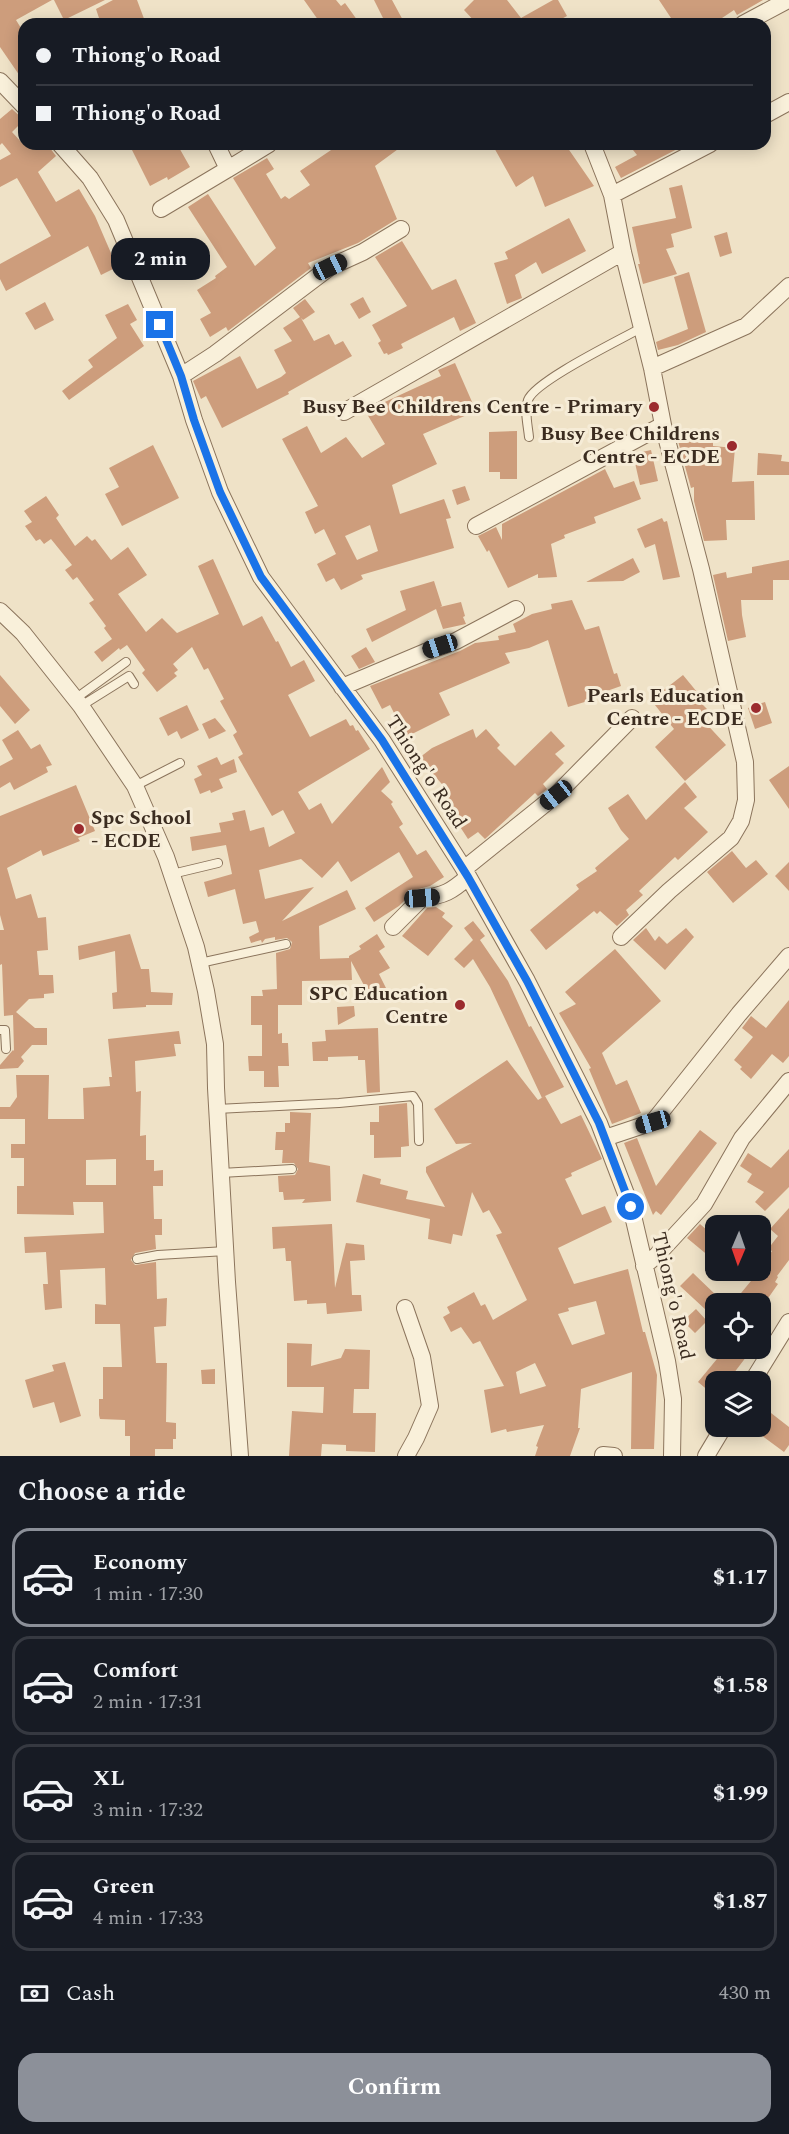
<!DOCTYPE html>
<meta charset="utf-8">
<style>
body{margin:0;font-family:Spectral,serif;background:#20242c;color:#f1f3f6;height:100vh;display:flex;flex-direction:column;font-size:22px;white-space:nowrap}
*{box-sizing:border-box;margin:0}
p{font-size:20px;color:#9ea1a6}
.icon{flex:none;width:33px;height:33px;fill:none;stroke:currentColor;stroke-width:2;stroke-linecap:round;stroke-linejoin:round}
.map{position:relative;height:1456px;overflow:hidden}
.side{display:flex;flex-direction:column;background:#171b24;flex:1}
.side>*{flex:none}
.hud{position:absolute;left:18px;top:18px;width:753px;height:132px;border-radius:18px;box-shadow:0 3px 15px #0003;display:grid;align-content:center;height:132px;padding:0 18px;background:#171b24}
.needle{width:39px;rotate:182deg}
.controls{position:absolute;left:705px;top:1215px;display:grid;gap:12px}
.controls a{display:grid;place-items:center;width:66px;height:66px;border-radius:12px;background:#171b24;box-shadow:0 3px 15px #0003;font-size:30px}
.end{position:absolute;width:27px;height:27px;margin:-14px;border:8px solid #1a73e8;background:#fff;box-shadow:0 0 0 3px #fff}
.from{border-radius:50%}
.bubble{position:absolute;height:42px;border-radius:18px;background:#171b24;box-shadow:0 3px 15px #0003;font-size:20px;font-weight:700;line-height:42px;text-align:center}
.car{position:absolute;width:18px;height:36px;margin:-18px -9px;border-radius:8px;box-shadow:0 0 4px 2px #0007;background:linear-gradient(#222 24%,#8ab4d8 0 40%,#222 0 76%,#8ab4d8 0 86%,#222 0)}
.hud b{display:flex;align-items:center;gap:21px;height:57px;font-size:22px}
.hud b+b{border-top:2px solid #363941}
.hud i{width:15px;height:15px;background:#f1f3f6}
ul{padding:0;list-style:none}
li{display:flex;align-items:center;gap:18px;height:99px;margin:0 12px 9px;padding:0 6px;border:3px solid #363941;border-radius:18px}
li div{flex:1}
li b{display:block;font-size:22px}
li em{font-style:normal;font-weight:700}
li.selected{border-color:#8c9099}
li>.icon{width:54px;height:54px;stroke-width:1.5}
h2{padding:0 18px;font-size:27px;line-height:72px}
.pay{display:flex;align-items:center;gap:15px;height:66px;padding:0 18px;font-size:22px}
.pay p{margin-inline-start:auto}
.action{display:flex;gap:12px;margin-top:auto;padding:12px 18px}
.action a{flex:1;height:69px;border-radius:18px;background:#8c9099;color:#fff;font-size:24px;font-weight:700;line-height:69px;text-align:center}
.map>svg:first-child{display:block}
.building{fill:#cd9d7c;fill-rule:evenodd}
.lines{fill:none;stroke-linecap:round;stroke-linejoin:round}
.lane-casing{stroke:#8b745c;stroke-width:10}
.street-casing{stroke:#8b745c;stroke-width:18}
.lane{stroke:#f9f0da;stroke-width:8}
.street{stroke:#f9f0da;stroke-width:16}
.route{stroke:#1a73e8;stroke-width:8}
.poi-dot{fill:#9b2b2e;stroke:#f6ecd7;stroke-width:2}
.labels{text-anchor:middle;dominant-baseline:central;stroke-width:6;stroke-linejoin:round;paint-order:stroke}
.poi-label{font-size:20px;font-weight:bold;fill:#3b2c20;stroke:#f6ecd7;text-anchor:end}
.street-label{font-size:20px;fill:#3b2c20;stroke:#f6ecd7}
</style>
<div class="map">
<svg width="789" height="1456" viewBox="0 0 789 1456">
<rect width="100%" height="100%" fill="#efe2c7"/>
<path class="building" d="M0,0H52L16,20L24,33V82L0,47Z
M54,0H105L64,20Z
M113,0H137L146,24H101L96,9Z
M304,0H336L341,6L345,3L360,24H321Z
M374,0H392L405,24H386Z
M474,0H507L521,18L553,0H558L567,16L552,24H477L464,10Z
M659,0H763L737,15L734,10L713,24H675Z
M12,109L24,120L12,132L23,144H47L56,156L38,172L56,202L79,189L95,216L117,267L101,275L88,246L6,291L0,279V264L51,236L17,178L0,187V160L11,154L2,143L0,145V119Z
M129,144H177L190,167L168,180L167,177L150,186Z
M340,144H405L375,166L397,219L358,243L308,263L311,268L228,331L226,327L210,337L200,319L211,313L197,290L216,278L215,276L227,267L188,207L208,194L255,266L276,248L233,178L267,158L274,169L266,174L281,199L285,196L289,199L310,185L300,171Z
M492,144H565L594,186L545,207L533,176L516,187Z
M643,144H687L621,178L615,167L637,155L633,150Z
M682,185L692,228L671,234L674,247L666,249L677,274L643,284L638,264H640L632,227L676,218L669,188Z
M569,218L586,251L542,274L536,262L515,275L522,298L507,304L494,263L508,259L505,252Z
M727,232L732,253L720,257L714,236Z
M402,241L432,290L456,279L476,323L460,331L454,317L401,344L403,348L388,355L387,353L384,354L378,343L381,341L372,325L407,306L375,257Z
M689,272L706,332L678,345L658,350L656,342L688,329L674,277Z
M363,297L371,312L359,319L350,304Z
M305,299L315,312L303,320L301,318L314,341L329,334L335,345L343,341L352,356L288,392L289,394L222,428L206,396L201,399L193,381L240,356L257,389L281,377L286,373L274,350L292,341L283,328L300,317L293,308Z
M45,302L54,320L35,330L25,313Z
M128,304L137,320L130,324L144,346L69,400L62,391L93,367L88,360L117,338L105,315Z
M455,363L476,411L423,434L437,464L392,485L400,514L444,499L451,518L446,519L454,548L361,575L363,579L341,590L334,578L326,582L317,564L336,554L324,529L315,534L305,512L318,506L282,439L307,426L321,453L346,437L362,458L385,444L367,414L374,407L441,376L438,370ZM370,525L378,551L357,560L345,536Z
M517,431V479H500V472H489V432Z
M689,432H705V439H713V446L735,448L732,482L754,481L755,520H726L727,540L704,541L694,501V487L691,488L678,441L689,438Z
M153,445L179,498L122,526L105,494L119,487L109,468Z
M651,450L658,481L640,485L633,454Z
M758,453L782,455L781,461L789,462V475H757Z
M605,469L614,488L634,481L641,499L594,517L596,523L564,535L565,538L551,544L557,577L538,578V574L508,588L489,550L487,552L478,536L496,527L502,540V524Z
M465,486L470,500L457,505L452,490Z
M46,496L59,515L56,518L75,546L87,536L92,541L95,539L111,560L128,547L147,575L118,594L146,632L162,618L177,633L219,614L198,566L213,559L243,626L262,616L276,642L278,641L291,667L304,660L315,681L288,695L310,737L346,719L350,726L353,725L356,731L358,730L370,749L298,792L309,810L321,803L332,824L382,767L390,782L381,791L393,802L391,804L403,824L399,827L417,855L426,850L444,877L430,886L415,890L399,906L374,922L365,908L413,877L399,852L351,882L338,861L322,878L301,859L259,870L265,899L314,887L282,921L347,890L356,909L319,926L320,959L349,958V956L361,949L359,946L377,934L385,947L379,951L390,968L379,974L386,988L381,990L385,997L373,1002L351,961L352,980L302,981V1005H278V1034L282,1033V1043H288L289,1066H278L279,1087H264V1071H249L248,1056H262V1025H251V996H263L262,990L277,989L276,953L290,949L292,942L287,938L275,940V937L265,939L262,943L261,940L251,943L249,937L259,932L256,921L243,924L235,889L208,897L204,882L232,874L226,845L192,851L190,837L221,832L219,823L234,820L232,813L245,810L250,831L264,827L269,847L295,833L283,810L272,816L238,757L243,754L233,735L237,732L220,701L224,699L208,668L204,670L192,647L173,664L178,670L174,673L177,676L157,692L142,673L145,670L127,645L120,650L119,648L102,662L94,652L112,639L104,628L106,626L89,603L94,600L77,577L73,580L65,570L72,565L51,539L44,544L40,539L36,541L25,526L32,522L24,511Z
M662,518L664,522L667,521L680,577L663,580L655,544L645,548L637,529Z
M633,558L640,572L623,581L586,582Z
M789,560V580H773V600H741L742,615L746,637L728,641L713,575L726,572L727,578L752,573V567Z
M434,581L442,606L440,607L461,602L465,616L463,617L466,624L443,629L436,609L372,642L366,629L406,610L400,591Z
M572,600L585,630L599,626L614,674L617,673L621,686L587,698L588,701L568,707L548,640L529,648L505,653L510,663L439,693L450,715L406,737L390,705L382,709L370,686L460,651L475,643L499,640L498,636L516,632L513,624L532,614L552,609L551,604Z
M366,647L375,662L359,669L351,656Z
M0,675L30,710L15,724L0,706Z
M683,675L697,692L693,695L709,711L701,718L726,745L685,781L655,747L674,729L651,700Z
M765,702L772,723L755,729L748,708Z
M187,705L199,730L181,739L177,731L168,736L159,718Z
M215,718L226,731L209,739L202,724Z
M473,729L476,738L486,729L500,745L497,748L515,766L551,731L565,746L555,754L564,763L543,784L547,789L538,796L535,793L485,839L478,832L468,839L442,799L449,792L432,773L431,774L419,758L432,748Z
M18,730L31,749L40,744L52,765L46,767L48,772L14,790L10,782L0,788V766L13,759L2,740Z
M217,757L221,765L234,759L237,772L219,779L223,788L211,793L210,790L200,794L194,779L202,775L197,766Z
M789,766V809L769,780Z
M685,782L697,797L684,808L708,832L678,860L675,857L639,891L643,895L626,910L629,915L617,926L600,911L597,914L594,911L546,950L530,930L579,889L576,885L597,871L595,868L629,839L621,830L608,808L628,794L646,820Z
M76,785L95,831L78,838L80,841L43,856L41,850L7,868L16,899L31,894L38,918L46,917L48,950L37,951L39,975H53L54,993L44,994V998L29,999L16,1012L35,1028H47V1045H32L21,1057L24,1061L18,1068L0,1069V1065L13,1050L14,1051L13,1015L4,1016L2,964L0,965V930H4L0,915V816Z
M732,851L746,868L756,860L768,874L733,903L707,872Z
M789,862V891L775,876Z
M436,907L445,913L442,917L453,926L428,956L402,936L427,908Z
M473,921L485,936L480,940L508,981L529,1027L531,1026L564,1087L545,1096L561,1124L581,1115L602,1159L571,1173L572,1176L565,1179L582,1215L605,1206L612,1222L558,1248L574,1284L628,1269L643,1332H645L657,1375L654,1449H631L632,1372L581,1389L578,1428H580L570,1456H535L538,1447L536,1446L544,1425L507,1432L506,1429L491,1433L484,1390L504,1386L480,1341L473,1344L461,1327L451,1332L443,1317L450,1313L447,1307L474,1292L481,1306L485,1304L493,1320L527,1300L496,1235L502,1233L489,1210L483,1213L472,1192L462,1236L453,1234L451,1244L428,1239L430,1219L356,1202L363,1174L381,1179L380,1184L408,1191L406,1199L445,1207L426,1172V1167L472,1143L456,1144L434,1109L507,1060L538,1100L545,1096L542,1098L490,987L473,959L464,968L454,959L473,940L464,928ZM596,1301L605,1334L572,1345L558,1314L569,1311L568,1308ZM535,1363L546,1386L520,1394L516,1372Z
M646,928L655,941L659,936L667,944L686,928L694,937L665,970L633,940Z
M130,934L141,969H149L151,992L173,993L172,1005H146V1007L113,1009L112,993L117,992L115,951L79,960L78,946Z
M615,949L661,1001L602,1053L616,1085L627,1080L641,1113L612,1124L589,1069L591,1068L559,1013L576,1004L565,992Z
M789,1000V1056L783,1063L772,1054L751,1079L740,1069L742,1067L734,1060L753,1037L742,1028L751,1016L766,1028Z
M354,1006L355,1016L338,1025L337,1007Z
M378,1028L380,1092L367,1093L365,1060H358V1056L328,1057V1061H313L312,1042L326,1041L325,1030Z
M179,1031L181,1044H174L176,1056L135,1061L136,1092L141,1091L140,1136L146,1135V1160H154V1171L163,1170V1186H153L154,1219H162V1235H155L156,1249L135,1253L131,1260L135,1265L156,1262L157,1299L167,1298L166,1326L154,1327L156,1363H167L166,1422L176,1423V1439H173V1449H155V1456H130V1436H125V1420L100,1419L99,1415V1399H103V1367H122L120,1324H95V1304L106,1305L105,1268L60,1270L62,1308L45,1310L43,1284H48L46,1252L25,1253L24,1237L104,1233L103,1202H73L74,1215L17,1214V1186H24V1158H11V1144H25V1119H0V1107H10L17,1097L16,1075H49L48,1119H84L83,1088L110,1086L109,1077H112L108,1039ZM116,1159V1185H86V1160Z
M407,1103L409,1146L401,1147V1157L374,1158V1135H370V1122H379V1106Z
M290,1112L311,1113L309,1162L330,1166L331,1201L302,1203L305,1199L284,1200L283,1192H279L278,1176L295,1175L298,1169L294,1163H282L283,1150H275L276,1132H285V1123H290Z
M700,1130L717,1143L661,1215L656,1211L653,1215L624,1143L637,1138L656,1186Z
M789,1149V1187L765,1211L755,1202L764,1192L747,1182L752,1174L740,1166L748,1153L771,1168Z
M789,1208V1260L777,1276L778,1277L775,1282L778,1284L764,1304H732L760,1270L772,1251L768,1249L778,1236L770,1229Z
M332,1224L335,1288L346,1243L364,1245L365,1260L350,1261L352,1295H361L362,1311L327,1314L326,1303L307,1304V1300L294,1301L291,1261H286L285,1248L273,1249L272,1227Z
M700,1224L716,1238V1262L687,1238Z
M693,1273L718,1297L706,1310L680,1286Z
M696,1309L707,1321L695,1333L683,1321Z
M287,1343L312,1344L311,1366L341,1358L345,1349L370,1350L369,1389H354L353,1413H376L375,1452L346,1451V1445L322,1444L321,1456H289L292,1411L323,1413L324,1387H287Z
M726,1348H753L727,1382H716V1397L698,1382Z
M65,1362L81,1416L60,1423L54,1402L33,1408L25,1380L54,1371L52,1365Z
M215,1369V1384H202L201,1370Z
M771,1413L789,1427V1445L784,1452L757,1432Z"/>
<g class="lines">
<g class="lane-casing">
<path id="lane" d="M529,437C528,426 524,411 528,400C535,381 620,340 641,328
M75,699L126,662
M81,706L129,676L134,684
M135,786L180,763
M172,874L218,863
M200,963L286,944
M0,1030H5L6,1049
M217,1109L339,1103L413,1096L418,1104L419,1141
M221,1173L292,1169
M137,1259L158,1255L226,1251"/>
</g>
<g class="street-casing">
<path id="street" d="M743,24L788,0
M0,81L24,106
M765,115L789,102
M60,144L90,178L116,220L181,376L194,420L220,492L261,577L382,740L464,869L527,981L599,1123L631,1207L667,1361L673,1399L672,1456
M216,144L228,169L269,144
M592,144L612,195L623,252L652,368L663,425L701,569L745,762L746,800L741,821L731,838L669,891L621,937
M612,195L710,144
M161,209L228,169
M652,368L746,326L789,286
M181,376L215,354L330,267L363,252L401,229
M344,412L623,252
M476,526L663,425
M0,611L23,633L81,706L135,786L166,857L196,947L206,991L215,1044L216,1088L227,1282L240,1456
M342,687L425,652L456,641L516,609
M464,869L556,795L632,718
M393,927L422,898C444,896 452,891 468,877
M605,1138L653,1122L739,1014L789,956
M644,1266L657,1255L704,1204L742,1138L789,1081
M405,1308L422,1357L430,1406L416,1438L406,1456
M752,1382L789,1322
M603,1455L614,1456
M706,1456L724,1426"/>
</g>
<use href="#lane" class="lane"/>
<use href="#street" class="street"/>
</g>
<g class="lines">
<path class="route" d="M160,325L181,376L194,420L220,492L261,577L382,740L468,877L527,981L599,1123L631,1207"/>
</g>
<g class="poi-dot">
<circle cx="654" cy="407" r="6"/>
<circle cx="732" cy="446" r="6"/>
<circle cx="756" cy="708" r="6"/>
<circle cx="79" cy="829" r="6"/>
<circle cx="460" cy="1005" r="6"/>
</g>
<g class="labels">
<g class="poi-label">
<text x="642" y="407">Busy Bee Childrens Centre - Primary</text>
<text x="720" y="434">Busy Bee Childrens<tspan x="720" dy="23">Centre - ECDE</tspan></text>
<text x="744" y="696">Pearls Education<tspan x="744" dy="23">Centre - ECDE</tspan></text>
<text x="91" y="818" text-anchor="start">Spc School<tspan x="91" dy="23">- ECDE</tspan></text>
<text x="448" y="994">SPC Education<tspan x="448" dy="23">Centre</tspan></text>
</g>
<g class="street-label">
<text transform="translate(426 772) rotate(57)">Thiong'o Road</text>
<text transform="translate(673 1296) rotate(77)">Thiong'o Road</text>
</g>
</g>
</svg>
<div class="controls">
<a><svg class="needle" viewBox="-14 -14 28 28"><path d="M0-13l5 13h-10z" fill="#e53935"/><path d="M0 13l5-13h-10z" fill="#9ea1a6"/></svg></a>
<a><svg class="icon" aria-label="locate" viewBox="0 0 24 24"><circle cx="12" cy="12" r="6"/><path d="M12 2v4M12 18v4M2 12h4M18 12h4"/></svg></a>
<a><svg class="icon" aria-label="layers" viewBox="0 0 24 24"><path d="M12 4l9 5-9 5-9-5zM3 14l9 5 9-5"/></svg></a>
</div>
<i class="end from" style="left:631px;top:1207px"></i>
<i class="end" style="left:160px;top:325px"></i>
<div class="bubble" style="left:111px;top:238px;width:99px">2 min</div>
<i class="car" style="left:330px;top:267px;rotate:65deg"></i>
<i class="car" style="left:440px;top:646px;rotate:252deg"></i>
<i class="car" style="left:556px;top:795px;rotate:232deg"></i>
<i class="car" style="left:422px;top:898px;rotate:86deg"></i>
<i class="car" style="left:653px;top:1122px;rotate:254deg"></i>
<div class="hud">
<b><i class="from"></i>Thiong'o Road</b>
<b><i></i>Thiong'o Road</b>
</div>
</div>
<section class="side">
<h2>Choose a ride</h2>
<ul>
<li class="selected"><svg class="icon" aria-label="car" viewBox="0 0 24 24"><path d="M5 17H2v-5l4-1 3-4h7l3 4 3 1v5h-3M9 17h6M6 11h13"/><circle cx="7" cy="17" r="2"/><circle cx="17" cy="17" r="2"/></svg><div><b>Economy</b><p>1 min · 17:30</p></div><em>$1.17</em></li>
<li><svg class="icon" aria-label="car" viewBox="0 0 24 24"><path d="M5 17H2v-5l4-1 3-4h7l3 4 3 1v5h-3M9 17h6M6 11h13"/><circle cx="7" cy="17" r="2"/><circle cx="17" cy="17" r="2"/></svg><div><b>Comfort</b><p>2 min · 17:31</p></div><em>$1.58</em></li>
<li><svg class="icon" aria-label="car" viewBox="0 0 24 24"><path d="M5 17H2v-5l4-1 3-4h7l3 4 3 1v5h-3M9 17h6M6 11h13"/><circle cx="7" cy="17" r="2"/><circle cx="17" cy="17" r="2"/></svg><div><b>XL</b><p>3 min · 17:32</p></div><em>$1.99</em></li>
<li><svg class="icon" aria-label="car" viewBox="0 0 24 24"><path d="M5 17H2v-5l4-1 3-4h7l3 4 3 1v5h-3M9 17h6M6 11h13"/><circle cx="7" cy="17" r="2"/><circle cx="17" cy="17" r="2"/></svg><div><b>Green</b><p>4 min · 17:33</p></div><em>$1.87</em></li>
</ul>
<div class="pay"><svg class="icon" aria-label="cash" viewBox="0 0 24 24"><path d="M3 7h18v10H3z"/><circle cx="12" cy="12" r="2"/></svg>Cash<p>430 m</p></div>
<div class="action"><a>Confirm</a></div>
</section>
